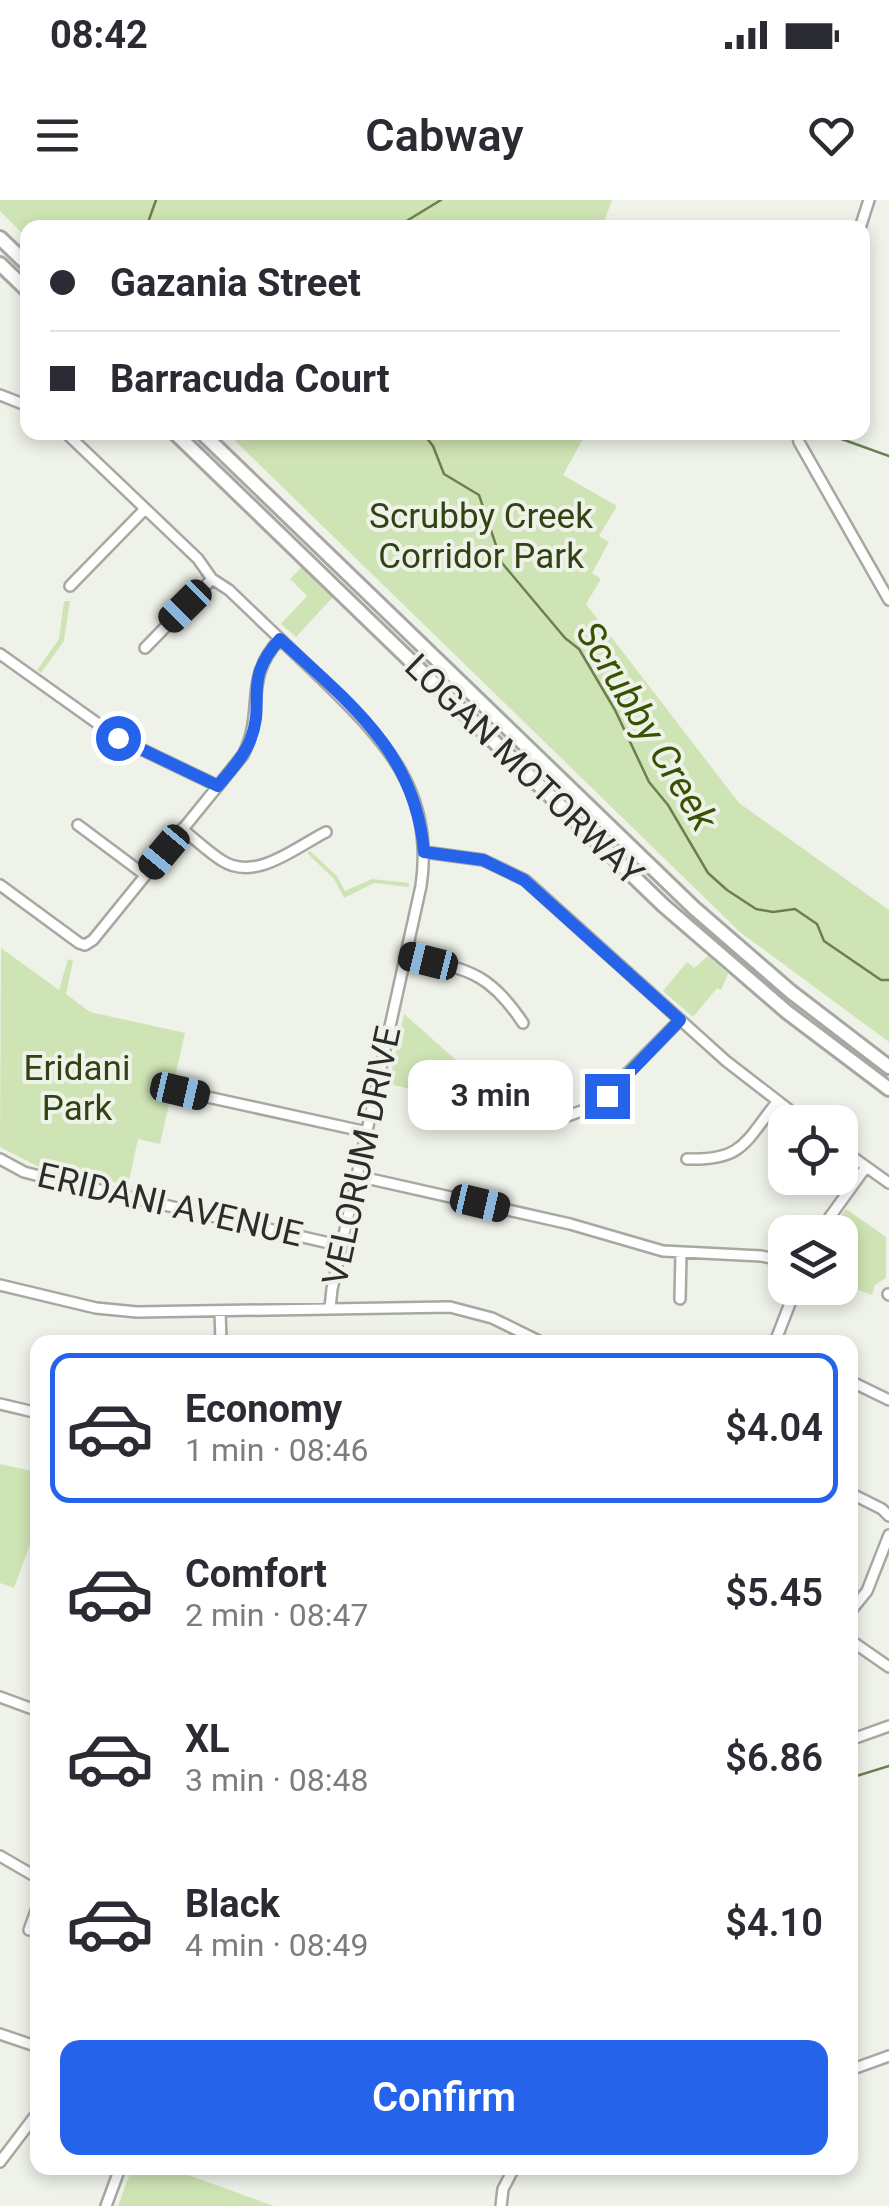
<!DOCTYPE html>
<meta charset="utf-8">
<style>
body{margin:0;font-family:Roboto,sans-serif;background:#f2f2f3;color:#2b2b33;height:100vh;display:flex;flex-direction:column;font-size:38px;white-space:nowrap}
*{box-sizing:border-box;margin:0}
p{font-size:32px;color:#7c7c81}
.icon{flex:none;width:55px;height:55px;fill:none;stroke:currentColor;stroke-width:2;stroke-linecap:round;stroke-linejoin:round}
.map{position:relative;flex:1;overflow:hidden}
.side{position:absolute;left:30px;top:1135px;width:828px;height:840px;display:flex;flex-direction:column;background:#fff;border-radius:20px;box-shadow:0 5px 15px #0003}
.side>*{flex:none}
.hud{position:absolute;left:20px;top:20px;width:850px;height:220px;border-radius:20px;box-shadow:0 5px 15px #0003;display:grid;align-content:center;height:220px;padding:0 30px;background:#fff}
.controls{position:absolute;left:768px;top:905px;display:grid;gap:20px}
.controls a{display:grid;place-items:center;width:90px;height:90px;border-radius:20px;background:#fff;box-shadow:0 5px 15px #0003;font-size:50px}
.end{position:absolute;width:45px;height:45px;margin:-22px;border:12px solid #2563eb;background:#fff;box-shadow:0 0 0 5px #fff}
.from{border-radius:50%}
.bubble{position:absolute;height:70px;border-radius:20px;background:#fff;box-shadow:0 5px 15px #0003;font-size:32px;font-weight:600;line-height:70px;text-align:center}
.car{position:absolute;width:30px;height:60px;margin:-30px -15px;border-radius:12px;box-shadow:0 0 8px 2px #0007;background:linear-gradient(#222 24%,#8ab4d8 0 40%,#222 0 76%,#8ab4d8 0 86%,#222 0)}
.hud b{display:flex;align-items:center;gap:35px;height:95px;font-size:38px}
.hud b+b{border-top:2px solid #e1e1e2}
.hud i{width:25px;height:25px;background:#2b2b33}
ul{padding:18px 0 0;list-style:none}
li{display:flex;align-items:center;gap:30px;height:150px;margin:0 20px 15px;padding:0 10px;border:5px solid transparent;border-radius:20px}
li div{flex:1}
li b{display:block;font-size:38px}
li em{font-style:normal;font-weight:600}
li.active{border-color:#2563eb}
li>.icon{width:90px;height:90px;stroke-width:1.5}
.action{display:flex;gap:20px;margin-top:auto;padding:20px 30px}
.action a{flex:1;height:115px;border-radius:20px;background:#2563eb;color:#fff;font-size:40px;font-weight:600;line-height:115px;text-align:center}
.status{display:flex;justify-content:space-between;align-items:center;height:70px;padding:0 50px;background:#fff;direction:ltr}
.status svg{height:28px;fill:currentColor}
header{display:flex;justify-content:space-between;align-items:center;height:130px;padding:0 30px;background:#fff;font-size:45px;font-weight:600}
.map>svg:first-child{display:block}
.green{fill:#cfe4b4}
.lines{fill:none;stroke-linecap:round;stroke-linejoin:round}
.stream{stroke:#6c804f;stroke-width:2.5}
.minor-casing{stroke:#a5a9a1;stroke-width:14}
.highway-casing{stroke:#a5a9a1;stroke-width:18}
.minor{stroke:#fff;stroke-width:9}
.highway{stroke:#fff;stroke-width:12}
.route{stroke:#2563eb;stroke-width:12}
.labels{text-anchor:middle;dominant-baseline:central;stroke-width:8;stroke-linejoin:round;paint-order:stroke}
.park-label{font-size:35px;fill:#314312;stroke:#eef2e9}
.street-label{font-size:35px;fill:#2c2d2a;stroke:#eef2e9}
.water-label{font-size:38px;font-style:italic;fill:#395202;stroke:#eef2e9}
</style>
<div class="status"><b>08:42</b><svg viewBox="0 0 49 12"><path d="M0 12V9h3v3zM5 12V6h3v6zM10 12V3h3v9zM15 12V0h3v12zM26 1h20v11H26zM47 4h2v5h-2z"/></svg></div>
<header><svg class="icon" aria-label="menu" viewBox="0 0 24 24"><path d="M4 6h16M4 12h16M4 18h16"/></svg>Cabway<svg class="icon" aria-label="heart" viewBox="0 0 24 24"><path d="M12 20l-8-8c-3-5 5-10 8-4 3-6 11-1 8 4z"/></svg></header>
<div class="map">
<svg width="889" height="2006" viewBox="0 0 889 2006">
<rect width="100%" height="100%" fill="#eef2e9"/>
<path class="green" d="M0,0H612L602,27L28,28L27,38L0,11Z
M572,232L583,239L563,275L617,306L599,336L609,342L592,373L601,379L586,404L739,603L889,710V842L740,732L227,233Z
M302,367L333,397L296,437L281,424L307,396L290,379Z
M64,401H70L64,441L41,473L37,470L59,439Z
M310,651L337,676L345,691L372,679L409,683V687L374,683L344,698L334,679L307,653Z
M1,748L59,790L68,759L73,761L66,794L90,812L185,833L160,944L138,939L128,985L43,969L0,947Z
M708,756L728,774L721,790L717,788L693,817L663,791L687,762L694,768Z
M404,814L463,866L444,890L515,916L514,921L439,895L389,884Z
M846,1009L886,1037V1078L875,1085L872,1095L840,1083V1032H829Z
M0,1264L37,1272V1325L14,1388L0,1383Z
M132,1968H169L274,2006H118Z"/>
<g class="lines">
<path class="stream" d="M146,28L156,0
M395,28L441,0
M422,232L433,246L444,274L479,295L502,363L565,438L579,449L615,510L649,582L668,605L708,673L727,690L756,709L773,712L795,709L817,724L824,741L881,780H889
M822,232L889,256
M850,1578L889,1566"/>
<g class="minor-casing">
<path id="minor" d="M860,28L869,0
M0,195L28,206
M65,232L198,359L212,379L229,390C260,420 292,450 324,481C386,542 435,592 421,686L332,1089L330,1108
M797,232L799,242L889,400
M70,386L145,309
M145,448L212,379
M0,454L118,538L218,586
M78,625L145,675
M182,629C195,639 207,651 221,660C255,683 296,647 326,632
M424,652L483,660L525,680L726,861L805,922
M0,685L79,743L85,745L93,740L243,555C266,509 242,480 280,439
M406,755C465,770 487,769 523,823
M180,891L367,932
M529,919L565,917L595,906L680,820
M840,948L889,983
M0,959L24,972L47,978L342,1046
M687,959C743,961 745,942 777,902
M357,976L570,1024L663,1051L761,1056L785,1061
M819,1032L866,967
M0,1085L96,1108L137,1112L450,1107L492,1118L541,1142
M888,1094L889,1095
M680,1099L681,1054
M220,1111L221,1142
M775,1142L796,1088
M850,1181L889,1200
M0,1204L38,1213
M850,1293L882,1309L889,1316
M850,1412L867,1391L889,1335
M850,1440L889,1467
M0,1497L38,1511
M850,1540L889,1526
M0,1656L38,1678
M29,1730L38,1705
M0,1834L38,1847
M850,1870L889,1856
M0,1962L38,1912
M106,2006L120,1968
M501,2006L503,1989L514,1968"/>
</g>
<g class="highway-casing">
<path id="highway" d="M0,38L28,65
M0,64L28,91
M174,232L663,705L787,812L889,889
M201,232L694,708L791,792L889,867"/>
</g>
<use href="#minor" class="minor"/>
<use href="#highway" class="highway"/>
</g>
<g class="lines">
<path class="route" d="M118,538L218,586C229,572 243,558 250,541C267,499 241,482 280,439C349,503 415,551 424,652L483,660L524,680L680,820L607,896"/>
</g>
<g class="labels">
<g class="park-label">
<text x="481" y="316">Scrubby Creek<tspan x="481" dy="40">Corridor Park</tspan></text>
<text x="77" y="868">Eridani<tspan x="77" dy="40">Park</tspan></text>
</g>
<g class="street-label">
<text transform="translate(524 570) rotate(44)">LOGAN MOTORWAY</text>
<text transform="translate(362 956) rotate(-78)">VELORUM DRIVE</text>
<text transform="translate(170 1005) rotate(13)">ERIDANI AVENUE</text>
</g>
<g class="water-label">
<text transform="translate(647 526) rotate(59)">Scrubby Creek</text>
</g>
</g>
</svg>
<div class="controls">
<a><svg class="icon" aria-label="locate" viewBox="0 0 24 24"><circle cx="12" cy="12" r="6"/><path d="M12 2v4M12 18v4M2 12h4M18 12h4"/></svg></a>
<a><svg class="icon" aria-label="layers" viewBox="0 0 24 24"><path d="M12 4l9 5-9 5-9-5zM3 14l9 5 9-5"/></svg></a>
</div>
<i class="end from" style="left:118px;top:538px"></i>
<i class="end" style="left:607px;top:896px"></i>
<div class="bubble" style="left:408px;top:860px;width:165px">3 min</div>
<i class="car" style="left:185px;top:406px;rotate:225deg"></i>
<i class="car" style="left:164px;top:652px;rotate:220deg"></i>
<i class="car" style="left:428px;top:761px;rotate:284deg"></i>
<i class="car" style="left:180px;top:891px;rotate:103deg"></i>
<i class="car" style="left:480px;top:1003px;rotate:103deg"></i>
<div class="hud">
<b><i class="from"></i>Gazania Street</b>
<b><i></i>Barracuda Court</b>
</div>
<section class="side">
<ul>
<li class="active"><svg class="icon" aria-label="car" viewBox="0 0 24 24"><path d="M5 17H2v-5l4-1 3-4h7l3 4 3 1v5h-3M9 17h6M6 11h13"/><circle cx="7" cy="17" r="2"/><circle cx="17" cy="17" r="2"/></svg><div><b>Economy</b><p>1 min · 08:46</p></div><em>$4.04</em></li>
<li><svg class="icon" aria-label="car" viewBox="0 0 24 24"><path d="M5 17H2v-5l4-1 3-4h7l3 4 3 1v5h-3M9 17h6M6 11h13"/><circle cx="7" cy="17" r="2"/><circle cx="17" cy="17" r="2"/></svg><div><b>Comfort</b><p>2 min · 08:47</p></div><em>$5.45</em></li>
<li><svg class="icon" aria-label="car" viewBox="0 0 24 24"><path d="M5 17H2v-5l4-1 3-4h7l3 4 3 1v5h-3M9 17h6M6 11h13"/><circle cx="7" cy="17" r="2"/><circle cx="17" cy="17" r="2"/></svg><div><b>XL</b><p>3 min · 08:48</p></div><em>$6.86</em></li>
<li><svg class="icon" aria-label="car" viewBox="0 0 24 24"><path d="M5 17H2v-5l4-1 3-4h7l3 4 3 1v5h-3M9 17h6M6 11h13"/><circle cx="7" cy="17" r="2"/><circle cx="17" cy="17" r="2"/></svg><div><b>Black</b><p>4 min · 08:49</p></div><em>$4.10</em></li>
</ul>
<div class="action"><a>Confirm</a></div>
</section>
</div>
